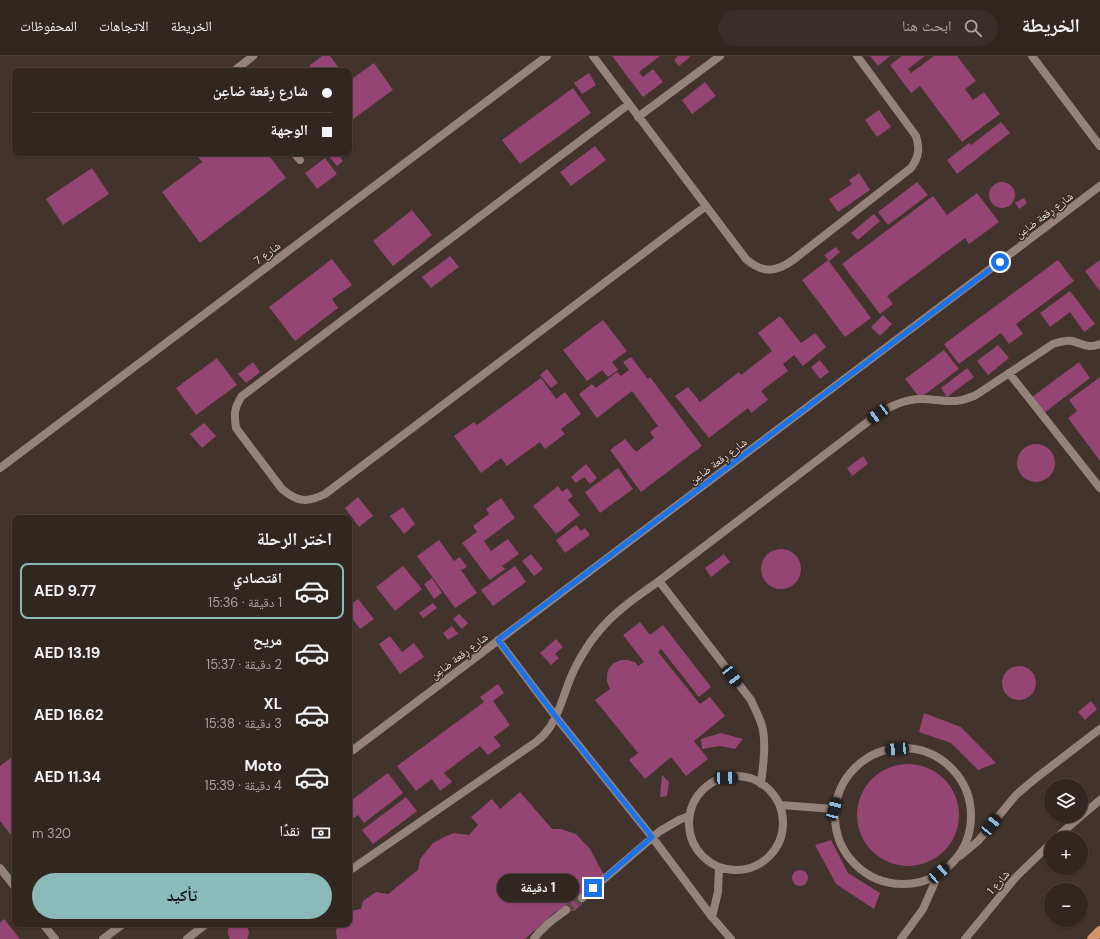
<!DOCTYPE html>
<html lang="ar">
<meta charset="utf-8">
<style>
body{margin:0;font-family:"DM Sans","Noto Naskh Arabic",sans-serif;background:#3a2e2a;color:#f1f3f6;direction:rtl;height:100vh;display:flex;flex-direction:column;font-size:15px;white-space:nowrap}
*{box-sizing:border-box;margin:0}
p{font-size:13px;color:#a8a5a5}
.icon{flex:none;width:22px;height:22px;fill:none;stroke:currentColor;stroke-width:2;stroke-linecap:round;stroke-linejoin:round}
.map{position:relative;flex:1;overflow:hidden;direction:ltr}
.details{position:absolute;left:12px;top:459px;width:340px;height:412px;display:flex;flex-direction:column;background:#322621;border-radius:8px;box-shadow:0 1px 3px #0004,0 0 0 1px #4d433f;direction:rtl}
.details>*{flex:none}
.banner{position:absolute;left:12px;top:12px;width:340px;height:88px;border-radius:8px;box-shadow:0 1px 3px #0004,0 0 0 1px #4d433f;direction:rtl;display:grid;align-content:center;height:88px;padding:0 20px;background:#322621}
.fabs{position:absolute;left:1044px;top:723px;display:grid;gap:8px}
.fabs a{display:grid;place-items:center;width:44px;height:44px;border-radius:50%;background:#322621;box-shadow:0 1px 3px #0004,0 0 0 1px #4d433f;font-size:20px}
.end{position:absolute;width:18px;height:18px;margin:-9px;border:5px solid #1a73e8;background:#fff;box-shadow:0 0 0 2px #fff}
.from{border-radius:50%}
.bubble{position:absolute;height:28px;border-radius:14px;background:#322621;box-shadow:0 1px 3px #0004,0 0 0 1px #4d433f;font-size:13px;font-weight:700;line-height:28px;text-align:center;direction:rtl}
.car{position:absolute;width:12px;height:24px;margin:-12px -6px;border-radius:5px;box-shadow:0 0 3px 1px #0007;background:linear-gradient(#222 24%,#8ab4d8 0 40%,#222 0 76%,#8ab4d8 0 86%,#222 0)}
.banner b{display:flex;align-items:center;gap:14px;height:38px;font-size:15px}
.banner b+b{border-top:1px solid #4d433f}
.banner i{width:10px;height:10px;background:#f1f3f6}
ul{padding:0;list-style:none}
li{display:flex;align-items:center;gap:12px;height:56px;margin:0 8px 6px;padding:0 12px;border:2px solid transparent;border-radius:8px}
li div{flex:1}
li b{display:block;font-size:15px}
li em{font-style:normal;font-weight:700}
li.active{border-color:#8bbbb9}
li>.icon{width:36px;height:36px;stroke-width:1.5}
h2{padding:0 20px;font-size:18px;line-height:48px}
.pay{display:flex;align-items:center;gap:10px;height:44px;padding:0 20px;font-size:15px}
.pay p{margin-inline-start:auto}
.action{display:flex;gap:8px;margin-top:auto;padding:8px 20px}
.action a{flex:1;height:46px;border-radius:24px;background:#8bbbb9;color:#111;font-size:16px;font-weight:700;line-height:46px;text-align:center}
header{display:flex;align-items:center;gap:24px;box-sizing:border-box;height:56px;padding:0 20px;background:#322621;border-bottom:1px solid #4d433f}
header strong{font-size:19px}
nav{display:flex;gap:22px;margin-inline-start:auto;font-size:14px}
.search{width:280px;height:36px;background:#3a2e2a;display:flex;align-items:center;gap:10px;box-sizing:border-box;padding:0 14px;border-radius:22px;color:#a8a5a5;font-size:15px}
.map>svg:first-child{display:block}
.building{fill:#944573}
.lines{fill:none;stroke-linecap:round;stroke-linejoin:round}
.street-tunnel{stroke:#5b4d46;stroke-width:8;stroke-dasharray:8 4;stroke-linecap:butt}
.lane{stroke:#95837b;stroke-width:8}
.street{stroke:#95837b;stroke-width:8}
.primary{stroke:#d39368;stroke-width:10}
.route{stroke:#1a73e8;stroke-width:5}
.labels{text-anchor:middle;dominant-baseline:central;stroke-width:3;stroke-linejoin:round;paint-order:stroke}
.street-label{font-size:11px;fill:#e9dfdb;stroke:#372923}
</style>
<header>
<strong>الخريطة</strong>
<div class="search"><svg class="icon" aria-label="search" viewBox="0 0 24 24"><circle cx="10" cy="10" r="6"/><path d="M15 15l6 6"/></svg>ابحث هنا</div>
<nav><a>الخريطة</a><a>الاتجاهات</a><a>المحفوظات</a></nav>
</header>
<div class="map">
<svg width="1100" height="883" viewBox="0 0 1100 883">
<rect width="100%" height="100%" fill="#42332c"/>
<path class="building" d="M322,0H330L341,15H313L309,10Z
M612,0H660L639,16L643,21L653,13L663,26L643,41Z
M678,0H689L690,1L679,10L674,4Z
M870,0H890L878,10Z
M902,0H925L908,13L911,17L934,0H957L976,25L965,33L973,44L984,36L1000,58L962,86L920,30L911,37L890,9Z
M374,7L393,34L349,66V25Z
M589,17L596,29L582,38L574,27Z
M705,26L716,40L692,58L682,44Z
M573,32L591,57L520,108L502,84Z
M879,54L891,71L877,81L865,64Z
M1001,66L1010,77L957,118L947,104L969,87L971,89Z
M595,90L606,104L571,130L560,116Z
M195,97H267L286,122L200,187L162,136L202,106Z
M328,97H337L343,105L337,110L327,98Z
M325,102L337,118L317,133L305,117Z
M92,112L109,138L63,169L46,143Z
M859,117L870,134L838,156L829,143L852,128L849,124Z
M989 139a13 13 0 1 1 26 0a13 13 0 1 1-26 0Z
M917,126L928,139L888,169L878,156Z
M977,137L999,166L969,188L965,182L887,240L893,248L880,258L842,208L933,140L947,159Z
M1024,142L1027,147L1019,153L1015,147Z
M412,154L432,179L393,210L373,185Z
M874,158L880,165L858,184L851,177Z
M836,191L840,196L829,205L824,199Z
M450,200L459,211L431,232L422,221Z
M332,203L352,229L332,243L338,252L295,285L269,251Z
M828,204L871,262L845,281L802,224Z
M1058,204L1074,225L1016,268L1023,278L1009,288L1001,277L959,308L944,288Z
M1100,204V235L1085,215Z
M1070,235L1095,268L1084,276L1070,256L1050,271L1040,257Z
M883,259L892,268L880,280L871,271Z
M780,260L801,287L815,277L826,291L803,310L794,299L783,308L788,315L761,335L768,344L751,357L748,352L709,382L675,340L688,331L700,346L739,316L741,319L772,295L758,277Z
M603,264L627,295L612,306L618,314L608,321L602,314L587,325L563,294Z
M998,289L1009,302L988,319L977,305Z
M944,294L959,313L920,342L905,323Z
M631,301L648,323L650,321L702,390L641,436L610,394L625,383L636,396L654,382L650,376L658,370L632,335L597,362L579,338L592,328L596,332L617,316L621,320L629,314L623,306Z
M217,302L237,329L196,359L176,332Z
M820,304L829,316L820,323L811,311Z
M253,306L260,316L246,327L238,318Z
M1079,306L1090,322L1044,357L1032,341Z
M967,312L974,321L947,341L941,332Z
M547,313L558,327L551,332L540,319Z
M1100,321V405L1068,362L1077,355L1069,344Z
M541,322L556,343L565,336L581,358L561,373L565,378L545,393L540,386L507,410L501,402L481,417L454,380L474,366L477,369Z
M204,367L216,380L202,392L190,378Z
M1017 407a19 19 0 1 1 38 0a19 19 0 1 1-38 0Z
M863,400L868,408L852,420L847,412Z
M586,408L597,422L590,428L584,421L576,427L571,421Z
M618,412L633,433L600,457L585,436Z
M558,430L562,436L567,432L573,440L568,444L580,459L556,478L533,450Z
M358,441L373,460L359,471L345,452Z
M501,442L515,462L484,485L491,495L508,483L519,498L502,510L505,513L490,524L462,487L477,476L473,470L489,458L486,453Z
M403,451L415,468L404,478L390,460Z
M576,469L581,475L585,472L590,479L565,497L556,484Z
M439,484L454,505L460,501L467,511L461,514L477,537L455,552L417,500Z
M761 513a20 20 0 1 1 40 0a20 20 0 1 1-40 0Z
M531,498L543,513L534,520L522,505Z
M724,498L730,506L711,521L705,512Z
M403,510L422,533L395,555L376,531Z
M515,510L526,526L493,550L481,534Z
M432,522L442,537L434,543L424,528Z
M358,543L374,563L360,573L349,558V550Z
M433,547L437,552L423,562L419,557Z
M459,558L468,567L462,573L453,563Z
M640,566L650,579L663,569L711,631L699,641L661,593L658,596L700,648L710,641L725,660L694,685L708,703L686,720L671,701L645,723L629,704L638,697L595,644L610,633L607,626V618L609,612L614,607L621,604H628L635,606L638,610L644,606L623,579Z
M452,570L458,578L448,584L443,577Z
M390,580L402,596L414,587L424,601L400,618L379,588Z
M556,583L563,591L555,598L559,602L551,609L540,597Z
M1002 627a17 17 0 1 1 34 0a17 17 0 1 1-34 0Z
M498,628L504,637L493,645L510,669L494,681L501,690L488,699L480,690L444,717L452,726L440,735L432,723L416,735L397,710L484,646L480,641Z
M1091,645L1097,653L1085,664L1078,656Z
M924,657L961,671L996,707L978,714L951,687L919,676Z
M721,677L743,683L735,693L720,690L702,693L701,683Z
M11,702L15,708V784L0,765V710Z
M857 759a51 51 0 1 1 102 0a51 51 0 1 1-102 0Z
M388,717L403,737L364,767L358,759L349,765V746Z
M662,719L669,726L667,740L660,741Z
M520,736L552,773H561L576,778L590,793L604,819L582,837V848L574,855L562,854L555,856L525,883H337L336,874L339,868H349V855L361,853L363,845L376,836L388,838L418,814L420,803L433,787L442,782L454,777L469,779L478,769L471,761L492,743L500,753Z
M406,741L417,755L373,788L362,774Z
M831,784L848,817L880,837L874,853L836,828L815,789Z
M792 822a8 8 0 1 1 16 0a8 8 0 1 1-16 0Z
M4,863L20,883H0V867Z
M232,868H243L247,871L249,876L248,881L247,883H230L228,878V873Z"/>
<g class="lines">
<path class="street-tunnel" d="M566,854L582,842"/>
<path class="lane" d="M234,15L253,0
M294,97L300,104"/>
<path class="street" d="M593,0L746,203C762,217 775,217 793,204L911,112C919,101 920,92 916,80L857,0
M1032,0L1100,90
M629,48L242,340C234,352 234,358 236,372L282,433C297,446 307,447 325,438L706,150
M638,61L720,0
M1009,317L1100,432
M0,412L547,0
M659,525L751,644C755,654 761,663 763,674C766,691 763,710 761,728
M498,584L556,661L652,781L712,861L731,883
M835 760a68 68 0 1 1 136 0a68 68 0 1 1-136 0Z
M349,697L1100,130
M689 767a47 47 0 1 1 94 0a47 47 0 1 1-94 0Z
M780,749L834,753
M1081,760L1100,744
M1056,782L1081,760
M960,800L978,785L983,779L1016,739L1036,722L1100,673
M0,812L15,831
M349,815L536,686C541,682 546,677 550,671C562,653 565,631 575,612C587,588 604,566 625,550C636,541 648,533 659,525L878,358C892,349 907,342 924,343C947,344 954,349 976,339L1053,288C1059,286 1066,284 1072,285C1084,288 1087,293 1100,288
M582,842L660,775L679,764L689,760
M712,861L718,836L719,811
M43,868L55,883
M103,883L123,868
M187,883L206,868
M534,883C542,871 554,863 566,854
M901,883L923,853L939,817
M965,883L1016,821L1051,787"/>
<path class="primary" d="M1092,883L1100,875"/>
</g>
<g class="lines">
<path class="route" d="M593,832L652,781L556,661L498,584L1000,206"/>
</g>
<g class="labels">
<g class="street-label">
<text transform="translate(1044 159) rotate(-37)">شارع رِقعة ضاعِن</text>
<text transform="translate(267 197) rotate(-37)">شارع 7</text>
<text transform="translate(718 405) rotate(-37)">شارع رِقعة ضاعِن</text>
<text transform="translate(459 600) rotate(-37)">شارع رِقعة ضاعِن</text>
<text transform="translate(998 826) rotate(-49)">شارع 1</text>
</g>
</g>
</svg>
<div class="fabs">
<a><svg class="icon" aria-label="layers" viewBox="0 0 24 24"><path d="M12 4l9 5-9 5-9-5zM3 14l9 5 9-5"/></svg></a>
<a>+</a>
<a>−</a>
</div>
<i class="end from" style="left:1000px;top:206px"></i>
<i class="end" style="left:593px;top:832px"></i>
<div class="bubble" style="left:497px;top:818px;width:82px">1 دقيقة</div>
<i class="car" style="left:878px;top:358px;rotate:233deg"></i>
<i class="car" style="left:732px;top:620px;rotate:143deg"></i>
<i class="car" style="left:897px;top:693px;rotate:265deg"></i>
<i class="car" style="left:726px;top:722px;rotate:88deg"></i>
<i class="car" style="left:834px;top:753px;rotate:15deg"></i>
<i class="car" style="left:991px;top:769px;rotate:39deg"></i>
<i class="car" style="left:939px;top:817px;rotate:48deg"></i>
<div class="banner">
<b><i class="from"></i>شارع رِقعة ضاعِن</b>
<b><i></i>الوجهة</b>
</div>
<section class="details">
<h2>اختر الرحلة</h2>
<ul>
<li class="active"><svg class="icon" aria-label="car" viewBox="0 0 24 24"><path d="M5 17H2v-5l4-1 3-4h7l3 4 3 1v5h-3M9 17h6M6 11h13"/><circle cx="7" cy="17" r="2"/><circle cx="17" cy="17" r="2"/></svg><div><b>اقتصادي</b><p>1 دقيقة · 15:36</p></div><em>AED 9.77</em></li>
<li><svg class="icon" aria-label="car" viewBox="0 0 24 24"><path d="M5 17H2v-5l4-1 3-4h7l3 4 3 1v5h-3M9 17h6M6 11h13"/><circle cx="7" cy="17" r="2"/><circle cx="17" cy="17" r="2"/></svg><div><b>مريح</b><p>2 دقيقة · 15:37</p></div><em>AED 13.19</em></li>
<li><svg class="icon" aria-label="car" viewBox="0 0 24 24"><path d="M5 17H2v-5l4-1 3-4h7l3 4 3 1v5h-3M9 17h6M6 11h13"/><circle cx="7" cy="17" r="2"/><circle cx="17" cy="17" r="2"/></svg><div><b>XL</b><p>3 دقيقة · 15:38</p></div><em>AED 16.62</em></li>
<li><svg class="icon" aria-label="car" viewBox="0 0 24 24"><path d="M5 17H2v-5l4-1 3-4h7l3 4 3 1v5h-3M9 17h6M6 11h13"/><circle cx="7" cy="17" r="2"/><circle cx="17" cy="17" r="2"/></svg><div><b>Moto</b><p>4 دقيقة · 15:39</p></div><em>AED 11.34</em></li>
</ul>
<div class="pay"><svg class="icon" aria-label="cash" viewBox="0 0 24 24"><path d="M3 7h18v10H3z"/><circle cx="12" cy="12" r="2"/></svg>نقدًا<p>320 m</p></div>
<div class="action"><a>تأكيد</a></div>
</section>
</div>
